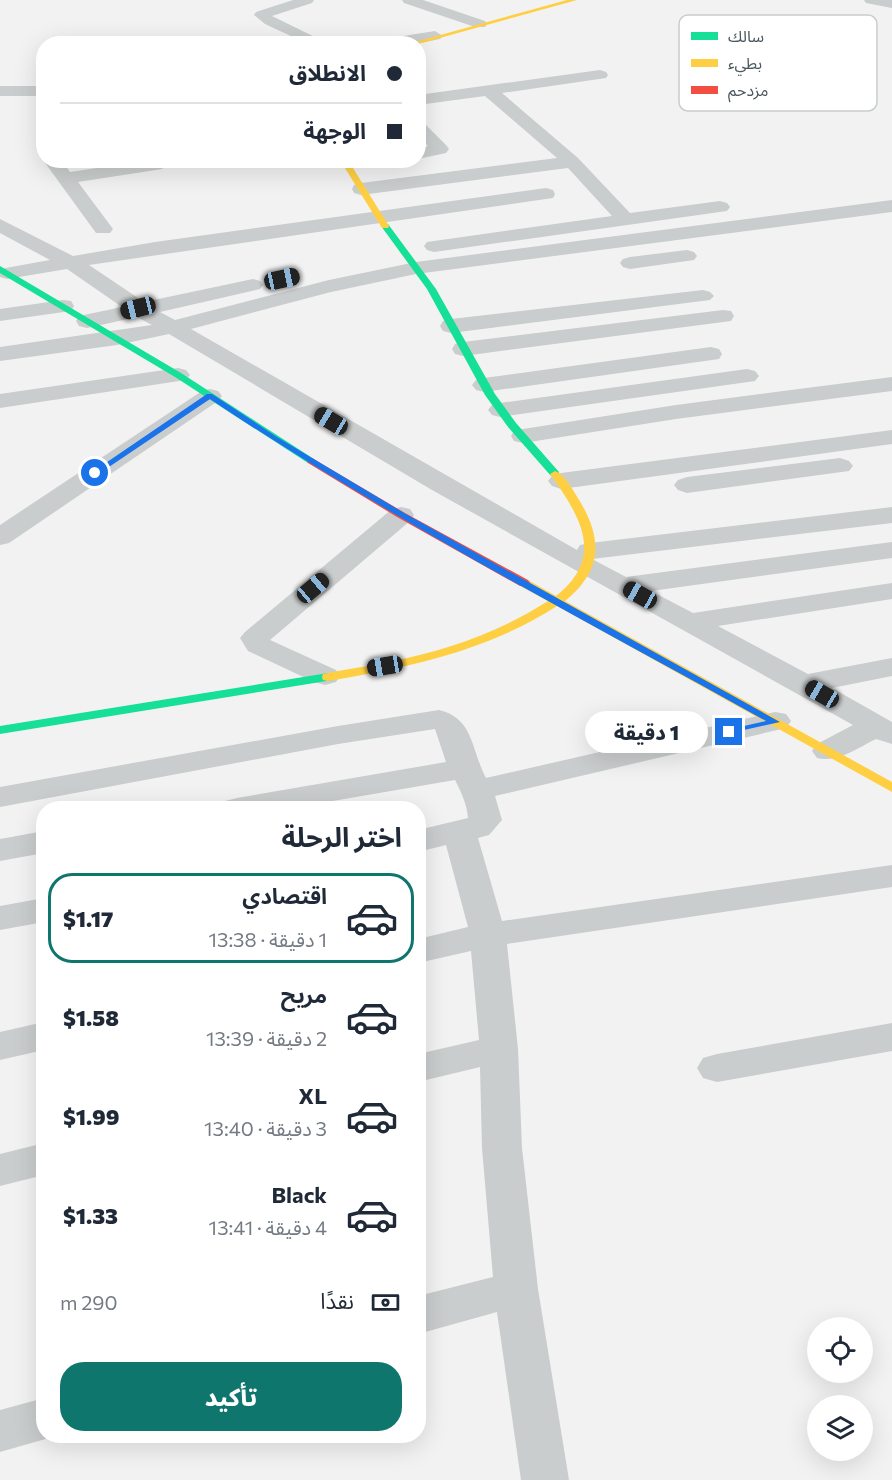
<!DOCTYPE html>
<html lang="ar">
<meta charset="utf-8">
<style>
body{margin:0;font-family:Commissioner,"Noto Sans Arabic",sans-serif;background:#f6f6f7;color:#1f2937;direction:rtl;height:100vh;display:flex;flex-direction:column;font-size:22px;white-space:nowrap}
*{box-sizing:border-box;margin:0}
p{font-size:20px;color:#747a83}
.icon{flex:none;width:33px;height:33px;fill:none;stroke:currentColor;stroke-width:2;stroke-linecap:round;stroke-linejoin:round}
.map{position:relative;flex:1;overflow:hidden;direction:ltr}
.drawer{position:absolute;left:36px;top:801px;width:390px;height:642px;display:flex;flex-direction:column;background:#fff;border-radius:24px;box-shadow:0 6px 24px #0002;direction:rtl}
.drawer>*{flex:none}
.top-card{position:absolute;left:36px;top:36px;width:390px;height:132px;border-radius:24px;box-shadow:0 6px 24px #0002;direction:rtl;display:grid;align-content:center;height:132px;padding:0 24px;background:#fff}
.fabs{position:absolute;left:807px;top:1317px;display:grid;gap:12px}
.fabs a{display:grid;place-items:center;width:66px;height:66px;border-radius:50%;background:#fff;box-shadow:0 6px 24px #0002;font-size:30px}
.end{position:absolute;width:27px;height:27px;margin:-14px;border:8px solid #1a73e8;background:#fff;box-shadow:0 0 0 3px #fff}
.from{border-radius:50%}
.bubble{position:absolute;height:42px;border-radius:21px;background:#fff;box-shadow:0 6px 24px #0002;font-size:20px;font-weight:800;line-height:42px;text-align:center;direction:rtl}
.car{position:absolute;width:18px;height:36px;margin:-18px -9px;border-radius:8px;box-shadow:0 0 4px 2px #0007;background:linear-gradient(#222 24%,#8ab4d8 0 40%,#222 0 76%,#8ab4d8 0 86%,#222 0)}
.top-card b{display:flex;align-items:center;gap:21px;height:57px;font-size:22px}
.top-card b+b{border-top:2px solid #e0e1e3}
.top-card i{width:15px;height:15px;background:#1f2937}
ul{padding:0;list-style:none}
li{display:flex;align-items:center;gap:18px;height:90px;margin:0 12px 9px;padding:0 12px;border:3px solid transparent;border-radius:24px}
li div{flex:1}
li b{display:block;font-size:22px}
li em{font-style:normal;font-weight:800}
li.on{border-color:#0f766e}
li>.icon{width:54px;height:54px;stroke-width:1.5}
h2{padding:0 24px;font-size:27px;line-height:72px}
.pay{display:flex;align-items:center;gap:15px;height:66px;padding:0 24px;font-size:22px}
.pay p{margin-inline-start:auto}
.primary-button{display:flex;gap:12px;margin-top:auto;padding:12px 24px}
.primary-button a{flex:1;height:69px;border-radius:24px;background:#0f766e;color:#fff;font-size:24px;font-weight:800;line-height:69px;text-align:center}
.map>svg:first-child{display:block}
.lines{fill:none;stroke-linecap:round;stroke-linejoin:round}
.street{fill:#cacdcd;fill-rule:evenodd}
.fast{fill:#16e098;fill-rule:evenodd}
.slow{fill:#ffcf43;fill-rule:evenodd}
.jam{fill:#f24e42;fill-rule:evenodd}
.route{fill:#1a73e8}
.key{fill:#fff;stroke:#c9cdce;stroke-width:1.5}
.key-label{font-size:16px;fill:#4b575c}
</style>
<div class="map">
<svg width="892" height="1480" viewBox="0 0 892 1480">
<rect width="100%" height="100%" fill="#f2f2f2"/>
<g class="lines">
<path class="street" d="M293,0H314L312,3L272,16L329,44H308L265,24L254,15L256,12Z
M402,0H423L485,21L487,24L485,27H475L404,3Z
M864,0H892V8L866,3Z
M435,31L443,36L440,39L416,44H377L384,39Z
M600,70L606,72L608,75L606,78L502,93L578,158L630,213L720,201L727,203L730,207L727,211L434,252L427,250L424,246L427,242L612,216L568,168L361,195L354,193L352,189L354,185L361,183L557,158L485,96L418,105V95Z
M0,86H44V96H0Z
M418,122L424,123L446,145L449,149L446,153L418,159V149L428,146L418,137Z
M43,160H62L70,172L150,160H170L162,169L156,170L78,182L113,229L110,233H96Z
M338,160H374L371,164L345,168L339,167L336,163Z
M546,188L553,190L555,194L553,198L89,265L144,302L253,279L260,281L263,285L260,289L160,312L175,320L329,280L416,262L892,200V212L416,274L331,292L191,329L577,550L580,545L590,543L892,507V523L592,559L626,577L892,542V558L651,591L693,613L892,583V599L718,626L808,674L892,658V676L832,688L892,722V744L876,739C857,748 838,763 817,758L812,751L817,744L853,725L432,490L169,334L117,345L0,361V347L152,325L137,317L87,328L79,326L76,321L79,316L122,307L67,269L7,279L0,277V269L50,260L0,233V219L73,256L155,242Z
M687,250L694,252L697,256L694,260L630,269L623,267L620,263L623,259L630,257Z
M703,290L710,292L714,296L710,300L451,333L443,331L440,326L443,321L451,319Z
M63,300L71,301L74,306L71,311L0,321V309Z
M723,310L731,311L734,316L731,321L463,356L455,354L452,349L455,344L463,342Z
M711,347L719,349L722,354L719,359L484,392L476,390L472,385L476,380L484,378Z
M178,368L186,370L190,375L186,380L0,408V394Z
M747,369L755,371L759,376L755,381L500,417L492,415L488,410L492,405L500,403Z
M892,377V391L676,419L523,443L514,441L511,436L514,431L523,429L676,405Z
M210,389L218,391L222,396L218,401L9,543L0,545V525L202,391Z
M892,430V444L561,489L552,486L548,481L552,476L561,473Z
M840,458L849,461L853,466L849,471L687,493L678,490L674,485L678,480L687,477Z
M401,507L410,509L414,515L410,521L270,640L336,670L340,676L336,682L325,685L314,682L248,651L240,638L245,632L392,509Z
M439,710C474,718 471,750 486,778L775,712L786,714L791,721L786,728L495,796L502,820L489,835L478,838L502,921L892,865V887L507,944L518,1049L522,1148L538,1289L569,1480H521L497,1312L418,1334V1296L493,1277L482,1148L480,1067L418,1082V1054L479,1040L471,951L418,963V939L468,927L446,845L418,852V830L468,818C467,804 461,792 455,780L292,808H220L225,801L237,798L446,762L435,729L338,744L0,807V787L338,726Z
M44,831V853L0,861V839Z
M44,898V922L0,930V906Z
M44,1022V1050L0,1060V1032Z
M892,1023V1051L717,1082L703,1078L697,1068L703,1058L717,1054Z
M44,1143V1175L0,1186V1154Z
M44,1398V1436H56L0,1452V1410Z"/>
<path class="fast" d="M382,224H388L436,289L495,394L516,423L559,472V476H551L508,427L485,395L427,289L381,226Z
M0,266L181,373L317,461L312,464L308,463L175,377L0,273Z
M328,673L334,677L333,680L0,734V726Z"/>
<path class="slow" d="M567,0H577L418,44H408Z
M340,160H348L389,226L388,228H382Z
M555,471C564,474 571,487 576,495C602,535 605,569 565,601L892,782V792L557,606C487,651 409,667 328,681L323,680L322,677L323,674C345,669 366,667 388,662C445,651 498,633 548,601L520,586L518,583L520,580H528L556,596C606,557 580,516 550,474Z"/>
<path class="jam" d="M312,458L405,513L528,580L530,583L528,586H520L397,517L308,463L307,461Z"/>
</g>
<path class="route" d="M207,394H212L277,437L404,513L780,722L726,734V730L766,721C579,617 388,518 210,399L97,475L91,473Z"/>
<rect x="679" y="15" width="198" height="96" rx="9" class="key"/>
<rect x="691" y="32" width="27" height="8" fill="#16e098"/>
<rect x="691" y="59" width="27" height="8" fill="#ffcf43"/>
<rect x="691" y="86" width="27" height="8" fill="#f24e42"/>
<g class="key-label">
<text x="728" y="42">سالك</text>
<text x="728" y="69">بطيء</text>
<text x="728" y="96">مزدحم</text>
</g>
</svg>
<div class="fabs">
<a><svg class="icon" aria-label="locate" viewBox="0 0 24 24"><circle cx="12" cy="12" r="6"/><path d="M12 2v4M12 18v4M2 12h4M18 12h4"/></svg></a>
<a><svg class="icon" aria-label="layers" viewBox="0 0 24 24"><path d="M12 4l9 5-9 5-9-5zM3 14l9 5 9-5"/></svg></a>
</div>
<i class="end from" style="left:95px;top:473px"></i>
<i class="end" style="left:729px;top:732px"></i>
<div class="bubble" style="left:585px;top:711px;width:123px">1 دقيقة</div>
<i class="car" style="left:282px;top:279px;rotate:78deg"></i>
<i class="car" style="left:138px;top:308px;rotate:256deg"></i>
<i class="car" style="left:331px;top:421px;rotate:301deg"></i>
<i class="car" style="left:313px;top:588px;rotate:50deg"></i>
<i class="car" style="left:640px;top:595px;rotate:299deg"></i>
<i class="car" style="left:385px;top:666px;rotate:261deg"></i>
<i class="car" style="left:822px;top:694px;rotate:300deg"></i>
<div class="top-card">
<b><i class="from"></i>الانطلاق</b>
<b><i></i>الوجهة</b>
</div>
<section class="drawer">
<h2>اختر الرحلة</h2>
<ul>
<li class="on"><svg class="icon" aria-label="car" viewBox="0 0 24 24"><path d="M5 17H2v-5l4-1 3-4h7l3 4 3 1v5h-3M9 17h6M6 11h13"/><circle cx="7" cy="17" r="2"/><circle cx="17" cy="17" r="2"/></svg><div><b>اقتصادي</b><p>1 دقيقة · 13:38</p></div><em>$1.17</em></li>
<li><svg class="icon" aria-label="car" viewBox="0 0 24 24"><path d="M5 17H2v-5l4-1 3-4h7l3 4 3 1v5h-3M9 17h6M6 11h13"/><circle cx="7" cy="17" r="2"/><circle cx="17" cy="17" r="2"/></svg><div><b>مريح</b><p>2 دقيقة · 13:39</p></div><em>$1.58</em></li>
<li><svg class="icon" aria-label="car" viewBox="0 0 24 24"><path d="M5 17H2v-5l4-1 3-4h7l3 4 3 1v5h-3M9 17h6M6 11h13"/><circle cx="7" cy="17" r="2"/><circle cx="17" cy="17" r="2"/></svg><div><b>XL</b><p>3 دقيقة · 13:40</p></div><em>$1.99</em></li>
<li><svg class="icon" aria-label="car" viewBox="0 0 24 24"><path d="M5 17H2v-5l4-1 3-4h7l3 4 3 1v5h-3M9 17h6M6 11h13"/><circle cx="7" cy="17" r="2"/><circle cx="17" cy="17" r="2"/></svg><div><b>Black</b><p>4 دقيقة · 13:41</p></div><em>$1.33</em></li>
</ul>
<div class="pay"><svg class="icon" aria-label="cash" viewBox="0 0 24 24"><path d="M3 7h18v10H3z"/><circle cx="12" cy="12" r="2"/></svg>نقدًا<p>290 m</p></div>
<div class="primary-button"><a>تأكيد</a></div>
</section>
</div>
